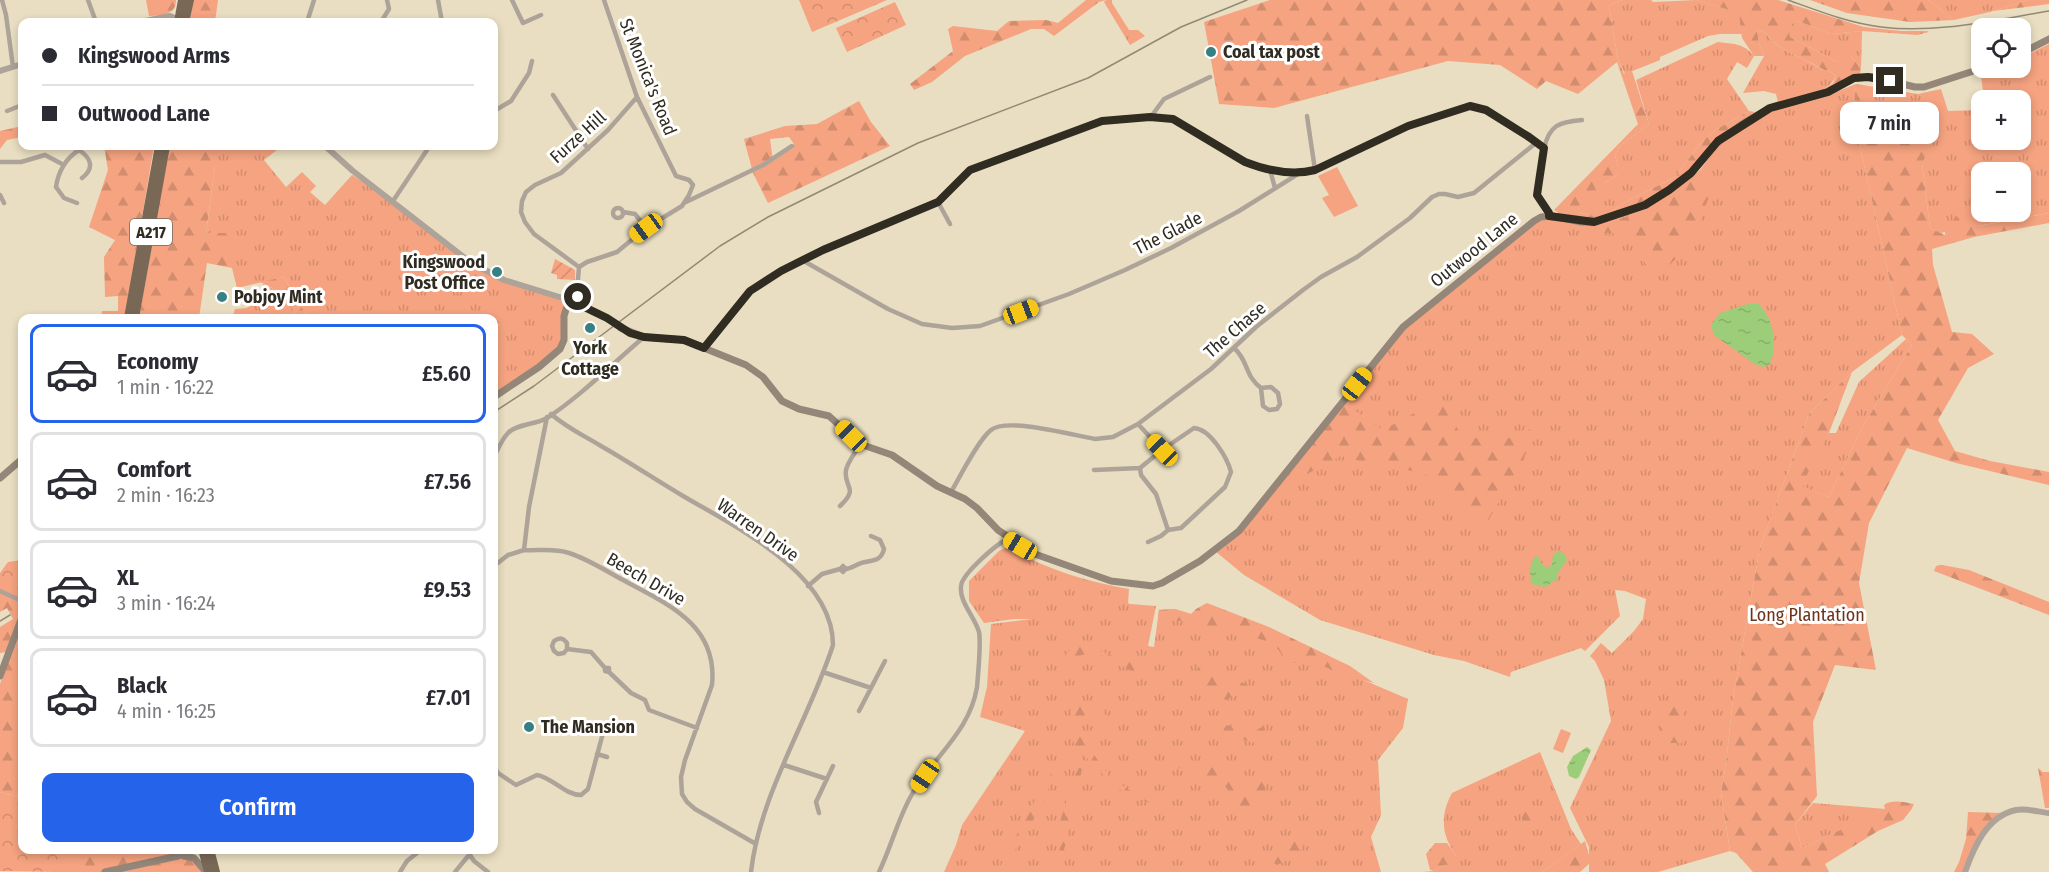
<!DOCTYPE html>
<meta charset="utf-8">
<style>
body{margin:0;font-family:"Fira Sans Condensed",sans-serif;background:#f2f2f3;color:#2b2b33;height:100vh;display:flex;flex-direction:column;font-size:22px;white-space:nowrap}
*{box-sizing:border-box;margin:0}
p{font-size:20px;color:#7c7c81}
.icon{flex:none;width:33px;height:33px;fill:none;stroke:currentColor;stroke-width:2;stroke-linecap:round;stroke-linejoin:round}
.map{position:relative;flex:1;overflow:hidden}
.panel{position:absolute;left:18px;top:314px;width:480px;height:540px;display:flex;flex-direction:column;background:#fff;border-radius:12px;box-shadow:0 3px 9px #0003}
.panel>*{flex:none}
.hud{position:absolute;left:18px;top:18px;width:480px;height:132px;border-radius:12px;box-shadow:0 3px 9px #0003;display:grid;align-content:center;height:132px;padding:0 24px;background:#fff}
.tools{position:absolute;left:1971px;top:18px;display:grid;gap:12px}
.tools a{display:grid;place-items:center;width:60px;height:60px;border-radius:12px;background:#fff;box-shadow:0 3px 9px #0003;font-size:30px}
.end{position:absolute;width:27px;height:27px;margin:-14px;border:8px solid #302c21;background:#fff;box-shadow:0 0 0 3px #fff}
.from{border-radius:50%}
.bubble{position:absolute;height:42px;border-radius:12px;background:#fff;box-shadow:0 3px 9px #0003;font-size:20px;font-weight:600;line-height:42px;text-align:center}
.car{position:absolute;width:18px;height:36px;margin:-18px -9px;border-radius:8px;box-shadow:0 0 4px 2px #0007;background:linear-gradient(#f5c518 24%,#345 0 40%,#f5c518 0 76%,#345 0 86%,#f5c518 0)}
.hud b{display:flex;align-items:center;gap:21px;height:57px;font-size:22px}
.hud b+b{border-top:2px solid #e1e1e2}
.hud i{width:15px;height:15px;background:#2b2b33}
ul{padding:10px 0 0;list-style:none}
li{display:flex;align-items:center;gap:18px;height:99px;margin:0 12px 9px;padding:0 12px;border:3px solid #e1e1e2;border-radius:12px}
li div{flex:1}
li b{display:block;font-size:22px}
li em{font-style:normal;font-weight:600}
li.selected{border-color:#2563eb}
li>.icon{width:54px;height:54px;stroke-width:1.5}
.button{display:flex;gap:12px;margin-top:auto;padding:12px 24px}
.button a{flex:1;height:69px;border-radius:12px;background:#2563eb;color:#fff;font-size:24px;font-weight:600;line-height:69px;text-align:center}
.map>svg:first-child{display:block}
.grass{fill:url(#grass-tufts);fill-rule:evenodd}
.forest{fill:url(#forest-firs);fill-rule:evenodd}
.park{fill:url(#park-crowns)}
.garden{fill:url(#garden-furrows)}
.pitch{fill:#f5a380}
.water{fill:url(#water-ripples)}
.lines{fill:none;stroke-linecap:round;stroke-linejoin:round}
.minor{stroke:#ada399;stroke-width:4.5}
.tertiary{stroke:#ada399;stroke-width:6}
.secondary{stroke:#948678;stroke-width:7}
.trunk{stroke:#7a6856;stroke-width:8}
.rail{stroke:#918975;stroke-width:1.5}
.secondary-bridge{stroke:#948678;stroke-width:7}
.route{stroke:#302c21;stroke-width:8}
.poi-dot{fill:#367f83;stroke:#fff;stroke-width:2}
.labels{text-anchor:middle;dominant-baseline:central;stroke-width:6;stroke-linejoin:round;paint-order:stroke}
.shield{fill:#fff;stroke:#6e6b64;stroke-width:1.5}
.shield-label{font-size:16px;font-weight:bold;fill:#302c21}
.poi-label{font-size:18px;font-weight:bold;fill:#302c21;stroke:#fff;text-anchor:start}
.street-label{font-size:18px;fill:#302c21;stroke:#fff}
.park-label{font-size:18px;fill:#6d3217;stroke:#fff}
</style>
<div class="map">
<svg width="2049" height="872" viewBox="0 0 2049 872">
<defs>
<pattern id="grass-tufts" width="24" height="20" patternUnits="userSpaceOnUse" patternTransform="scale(1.5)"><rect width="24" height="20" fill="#f5a380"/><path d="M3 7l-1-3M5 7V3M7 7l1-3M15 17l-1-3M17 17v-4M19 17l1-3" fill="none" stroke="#d28c6e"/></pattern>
<pattern id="forest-firs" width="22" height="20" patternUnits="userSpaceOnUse" patternTransform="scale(1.5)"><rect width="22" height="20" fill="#f5a380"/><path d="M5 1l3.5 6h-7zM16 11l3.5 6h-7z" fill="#d28c6e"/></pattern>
<pattern id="park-crowns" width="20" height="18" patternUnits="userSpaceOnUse" patternTransform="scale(1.5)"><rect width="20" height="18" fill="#f5a380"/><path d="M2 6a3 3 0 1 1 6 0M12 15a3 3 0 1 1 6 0" fill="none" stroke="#d28c6e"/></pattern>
<pattern id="garden-furrows" width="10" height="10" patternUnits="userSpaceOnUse" patternTransform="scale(1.5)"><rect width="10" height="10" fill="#f5a380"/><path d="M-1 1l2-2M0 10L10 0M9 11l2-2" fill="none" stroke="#d28c6e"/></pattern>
<pattern id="water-ripples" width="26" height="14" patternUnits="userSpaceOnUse" patternTransform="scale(1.5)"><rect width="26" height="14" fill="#9ccd78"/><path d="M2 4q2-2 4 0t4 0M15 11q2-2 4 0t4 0" fill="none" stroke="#87b068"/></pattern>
</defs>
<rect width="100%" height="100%" fill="#e9dec1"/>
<path class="grass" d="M1106,0H1112V3L1129,30H1138L1145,36L1130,45L1104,2Z
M1623,0H1651L1653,2L1697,0L1740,13L1742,34H1720L1708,36L1660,57V60L1625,74L1618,60L1609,5Z
M1928,0H2027L1990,12L1954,20Z
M1798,21L1831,34L1862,31L1861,67L1851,57L1838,62L1790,37L1787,26Z
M1757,30C1768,31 1768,38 1776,44C1791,55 1808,60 1823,70H1828L1836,76C1828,95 1796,97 1778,102L1776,94L1764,91L1743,93L1764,56L1759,43Z
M1718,42C1733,44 1744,43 1754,56L1747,68L1737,62L1727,79L1749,111L1717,129L1703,140L1675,177L1627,201L1609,213L1596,217L1578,212C1579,194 1605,184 1618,174V166L1615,155L1619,147L1649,124L1636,80Z
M2049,44V213L1950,231L1945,235V232L1941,233L1930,228L1922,163L1867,120L1856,86L1853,115L1902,335L1852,372L1809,414L1760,547L1733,699L1726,763L1721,793L1730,851L1658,872H1589V847L1570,808L1611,721L1604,680L1595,661L1590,656L1601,643L1612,653L1634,631L1643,619L1646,599L1625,591L1615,590L1620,616L1585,651L1581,648L1511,672L1510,677L1464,661L1434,655L1320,620L1244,575L1215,551L1231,538L1403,327L1535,223L1544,220L1557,219L1580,224L1648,206L1671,193L1700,170L1721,142L1770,110L1829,95L1856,84L1918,94L1941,89L1948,111L1981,110L1982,140H2020V100H1984L1981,75L1983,71L1994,68H2020L2021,58ZM1982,172H2020V212H1982Z
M215,146H273L277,150L264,160L286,187L302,172L316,186L310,192L325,205L352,175L393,201L470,262L504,280L569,300L560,349L494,397V318H308L284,277L237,288L232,268L206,234L215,166Z
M285,296L298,318H232L235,309L246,308L255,304L266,308L269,299Z
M1906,339L1912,345L1863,426L1829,497L1800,486L1829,433H1836L1859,382Z
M1007,547C1043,568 1087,582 1129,589L1128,603L1130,604L1156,606L1148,646L1154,647L1159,610L1175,609L1248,631L1408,699L1403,728L1378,760L1381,815L1371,837L1381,872H944L956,845L962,825L1025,731L980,717L987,687L991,624L1032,619H1014L984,623L969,601V581L999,551Z
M1540,752L1571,829L1581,844L1542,872H1422L1434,871L1442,866L1450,864L1456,855C1441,835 1440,815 1452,793Z
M1813,803L1886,809L1802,848L1795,825Z"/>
<path class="forest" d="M146,0H176C176,16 161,15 149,16Z
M193,0H218L215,22H189Z
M1086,0H1106L1099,2L1054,36L1044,29H1031L965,56L932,82L914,90L910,84L953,51L948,29L953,26L997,31L1009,21L1046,20L1058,23Z
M1270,0H1623L1609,5L1618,60L1624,74L1632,71L1649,124L1619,147L1615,155L1618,166V174C1606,183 1579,195 1578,212L1596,217L1609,213L1627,201L1675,177L1703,140L1717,129L1749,111L1755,112C1741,122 1725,130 1713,142C1702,152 1694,168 1682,177C1653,200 1590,235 1554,210L1638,124L1617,62L1578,94L1546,81L1537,89L1500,65L1448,61L1274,108L1219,104L1204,22Z
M1697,0H1778L1864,27L1901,31H1927L1929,32L1917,35L1862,31L1831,34L1798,21L1788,26L1790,37L1838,62L1845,56L1851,57L1861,67L1860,75L1821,91L1833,83L1836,76L1828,70H1824C1808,60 1791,55 1776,44C1768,38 1768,31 1757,30L1759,43L1764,56H1754L1742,38L1739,13Z
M1810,0H1928L1954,20L1910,22L1847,13Z
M2027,0H2049V4L1993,11Z
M1856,84L1867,120L1889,139L1938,132L1922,163L1930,228L1945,235L1950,231L1948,228C1954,213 1965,214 1979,217L1982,221L1979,226L2049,213V223L1974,237L1932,249L1933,265L1952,332L1972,334L1994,354L1968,368L1938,420L1955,451L1990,461L2049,472V485L1956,463L1907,448L1869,523L1859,583L1876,670L1835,665L1813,722L1817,796L1795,825L1802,848L1885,809L1884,805C1892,799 1904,802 1914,804L1911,810L1903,820L1878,831L1825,864L1829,872H1753L1736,853L1730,851L1721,793L1726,763L1733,699L1760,547L1809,414L1852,372L1829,433L1801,486L1829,497L1863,426L1912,345L1902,335L1853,115Z
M859,101L871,122L890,146L768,203L753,173L744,139L785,126L817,124ZM789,137L794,144L793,148L773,161L770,139Z
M22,126V137L7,140L0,149V131Z
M104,146H154L125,318H101L102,311H118V296L105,297L104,257L115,240L89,227L108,170Z
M169,146H215V166L206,233H229L232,268L207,263L199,318H139Z
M1698,173L1709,180L1711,191L1698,226L1691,236L1681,239L1682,253L1664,270L1656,271L1652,267L1645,266C1635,232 1629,235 1598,232L1592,225C1635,219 1666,201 1698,173Z
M284,277L308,318H298L285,296L269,299L274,289L260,282Z
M1442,398L1462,438H1517L1535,426L1538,432L1484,528L1424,473L1363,462L1341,456L1307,474L1294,464L1343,402L1383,430Z
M1942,565L1969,570L2049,602V615L1934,571L1936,566Z
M0,593L22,601V798L0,792V684L11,651L0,653V627L13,619L7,608L0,612Z
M1207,603L1269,627L1350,666L1374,683L1339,674L1316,662L1293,663L1284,657L1273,643L1226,629L1158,617L1159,610L1175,609L1190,615L1196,609Z
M1073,646L1097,650L1146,668L1148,676L1144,678L1094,651L1073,658L1068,667L1065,656Z
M1201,661L1249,686L1226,700L1191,684Z
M1072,685L1081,706L1100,710L1112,720L1099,714L1085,715L1078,724L1079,735L1112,779L1152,804L1116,788L1075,746L1070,731L1072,712L1068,687Z
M1684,702L1682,743H1661L1660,715L1662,708Z
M1237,725L1251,733L1264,726L1265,734L1253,743L1238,738L1219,742L1208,731L1219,726Z
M1057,765L1044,802L1013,854L1006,872H997L1036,798Z
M1077,766L1082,769L1060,868L1059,825Z
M1177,767H1211L1241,784L1255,787L1266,772C1266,794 1266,808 1244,819L1227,788Z
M2038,768L2043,772H2049V808H2045Z
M1525,809L1533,810L1542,817L1541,822L1536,827H1528L1523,822L1521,814Z
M1968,812L2002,813L1992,820L1963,872H1954L1959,862L1966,839Z
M1302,822L1307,840L1296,856L1277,865L1264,856L1298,833L1292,824Z
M1585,841L1591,862L1580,872H1542Z
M1435,843H1447L1456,855L1451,864L1442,866L1434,871L1430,870L1426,854Z
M59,849H189L184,856L195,863L202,872H50L59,871Z"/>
<path class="park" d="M799,0H887L812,32Z
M895,2L906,25L847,52L836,28Z
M22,560V601L0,591V573L8,562Z
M0,792L22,798V849H59L60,853L66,859L59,872L0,871Z"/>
<path class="garden" d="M555,259L575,270V280L557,279V275L551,273Z"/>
<path class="pitch" d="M1337,167L1358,206L1334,217L1322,198L1329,195L1318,176Z
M263,284L274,289L266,308L255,304Z
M1561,729L1571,733L1563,753L1553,749Z"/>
<path class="water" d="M1751,303L1759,304C1774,320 1778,345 1770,364L1764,367L1756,365L1714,335L1711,325L1720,313Z
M1561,551L1566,556L1567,560L1558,573L1556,582H1552L1546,587L1534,585L1531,583L1530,569L1534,557L1538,556L1543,566L1548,567L1552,565L1553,554Z
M1587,747L1591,750L1579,777L1576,779L1569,776L1567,767L1573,756Z"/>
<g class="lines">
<path class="minor" d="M2,0L6,15L13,67
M88,0L96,22
M438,0L442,22
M512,0L523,23L541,15
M307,22L314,0
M381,22L389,9L387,0
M553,95L588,149
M7,111L22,105
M494,111L511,101L529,73L532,61
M1307,116L1315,170
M1150,118L1164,99L1210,77
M1544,149L1537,195L1549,213V216
M0,162H21L45,155L64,165
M1270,170L1275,188
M0,195L4,203
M393,201L429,147V146
M686,202L763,165L792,146
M938,202L950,224
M77,203L64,198L56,187C58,172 66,158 79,150C91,158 95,168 82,178
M613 213a5 5 0 1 1 10 0a5 5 0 1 1-10 0Z
M623,212L635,214L646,228
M802,260L888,309L922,324L952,328L980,326L1069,294L1125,270L1171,248L1239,211L1298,174L1315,170L1408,126L1470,106L1486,110L1529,137L1544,149C1549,125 1559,122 1582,120
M579,267L587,262L617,252L646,228L682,206L689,195L693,185L689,180L676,176L637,97L604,0
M576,303L579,267L534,234L525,222L521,212L522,201L526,192L535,185L561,173L608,130L637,97
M1234,348C1249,361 1244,375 1261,388L1271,387L1278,393L1280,404L1277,409L1269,410L1263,406L1261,388
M704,349L750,291L802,260L938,202L970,170L1102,121L1150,118L1173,119L1245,162L1270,170L1298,174
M551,414C567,428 583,435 601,446C629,462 656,480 683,496C736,527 833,574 833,645C809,720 760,793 751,872
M547,417L529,507L524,550C539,551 554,548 569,553C588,559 606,571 623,580C667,604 718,624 712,685L685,760L681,777L682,794L687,802L695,809L756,844
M1138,424L1162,450
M494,457C498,449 502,439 508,433C516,424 535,425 547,418C582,395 612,364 644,337
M1140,468L1141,475L1156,494L1168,530
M1094,470L1140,468L1162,450L1194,428C1210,429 1227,457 1231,472L1225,487L1181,528L1168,530L1161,536L1148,542
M951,492C960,477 978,440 991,430C1007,417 1072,435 1095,439L1113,437L1138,424L1211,369L1256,327L1303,290L1321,277L1357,257L1410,218L1432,197L1439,194H1445L1458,197L1474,193L1537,142
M840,506C860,487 843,488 846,470C848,461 856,452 860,444
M494,566L508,555L524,550
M843,566L846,569L843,572L840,569Z
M846,569C853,568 858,563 865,562C874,560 881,561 884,549L880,540L871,536
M808,586L822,574L840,569
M0,591L22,601
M567,649V643C563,638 560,637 554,641L552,646L554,651L558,654L564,653L567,649L591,652L605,668V671L609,672V668H605
M609,672L631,693L645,700L649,710L697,728
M823,672L871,688
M859,711L885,661
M597,754L607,757
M784,765L827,779
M494,767L498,773L516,785L537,775C553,778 565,795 581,795L588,789L603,733
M819,813L816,802L833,766
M466,849L474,861L488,872
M400,872L407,861L422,849
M455,872L469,855
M879,872C891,847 898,819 911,796C932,758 970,732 977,687C978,676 981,642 979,632C975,617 959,602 961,586C962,574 998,542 1009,539"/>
<path class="tertiary" d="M140,22L170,16L178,20
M0,71L22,64
M325,146L353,171L470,262L504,280L569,300
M1965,872C1974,847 1987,816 2016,810C2027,808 2038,812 2049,813"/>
<path class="secondary" d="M2020,54L2049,39
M621,328L644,337L684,340L746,365L763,377L782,401L799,409L829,416L860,444L892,455L937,486L965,499L977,508L998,530L1032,553L1111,581L1153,586L1162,583L1200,561L1239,531L1403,327L1534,221L1541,217L1553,216L1581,222H1595L1645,205L1669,190L1691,173L1718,141L1747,121L1770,108L1829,92L1854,78L1873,77L1915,87H1924L1983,68
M494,397L539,367L560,349L564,340V316L569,300L607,318
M0,478L22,459
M0,676L22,617
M184,856L194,858L206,872
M105,872L178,856L195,849"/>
<path class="trunk" d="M178,22L182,0
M185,22L190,0
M128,318L159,146
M135,318L166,146
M202,849L208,872
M210,849L216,872"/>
<path class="rail" d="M1788,0C1819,11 1848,23 1881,27C1936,34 1994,20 2049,11
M494,412L534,386L720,246L768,217L918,143L1088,78L1181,27L1247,0
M0,621L10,615"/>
<path class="secondary-bridge" d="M607,318L621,328"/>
</g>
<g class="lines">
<path class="route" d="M578,297L576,303L607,318L630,333L644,337L684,340L704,348L750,291L781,271L823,250L938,202L970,170L1102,121L1150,117L1173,119L1245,162C1268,171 1291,176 1315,170L1408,126L1470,106L1486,110L1529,137L1544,148L1537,195L1549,213V216L1594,222L1645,205L1669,190L1691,173L1718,141L1770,108L1828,92L1854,78L1868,77L1890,81"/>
</g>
<g class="poi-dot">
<circle cx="1211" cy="52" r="6"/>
<circle cx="497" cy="272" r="6"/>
<circle cx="222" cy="297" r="6"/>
<circle cx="590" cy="328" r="6"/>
<circle cx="529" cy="727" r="6"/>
</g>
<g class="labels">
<rect class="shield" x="130" y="219" width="42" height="26" rx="4.5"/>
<g class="shield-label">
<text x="151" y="232">A217</text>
</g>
<g class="poi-label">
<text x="1223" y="52">Coal tax post</text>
<text x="485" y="262" text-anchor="end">Kingswood<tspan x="485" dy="21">Post Office</tspan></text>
<text x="234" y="297">Pobjoy Mint</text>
<text x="590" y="348" text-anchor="middle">York<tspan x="590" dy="21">Cottage</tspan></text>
<text x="541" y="727">The Mansion</text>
</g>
<g class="street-label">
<text transform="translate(648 77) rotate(68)">St Monica's Road</text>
<text transform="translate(578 137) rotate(-42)">Furze Hill</text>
<text transform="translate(1168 233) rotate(-27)">The Glade</text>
<text transform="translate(1474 250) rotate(-39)">Outwood Lane</text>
<text transform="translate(1235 330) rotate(-41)">The Chase</text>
<text transform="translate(758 530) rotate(35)">Warren Drive</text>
<text transform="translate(646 579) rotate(30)">Beech Drive</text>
</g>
<g class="park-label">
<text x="1807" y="615">Long Plantation</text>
</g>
</g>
</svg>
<div class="tools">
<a><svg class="icon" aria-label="locate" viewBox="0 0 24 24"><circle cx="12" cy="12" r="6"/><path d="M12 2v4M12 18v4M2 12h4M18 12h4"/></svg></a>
<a>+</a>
<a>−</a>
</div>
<i class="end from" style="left:578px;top:297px"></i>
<i class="end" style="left:1890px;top:81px"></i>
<div class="bubble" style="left:1840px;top:102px;width:99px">7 min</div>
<i class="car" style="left:646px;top:228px;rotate:234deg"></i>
<i class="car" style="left:1021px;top:312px;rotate:69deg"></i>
<i class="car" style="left:1357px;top:384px;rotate:38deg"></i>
<i class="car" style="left:851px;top:436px;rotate:315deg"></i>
<i class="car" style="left:1162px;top:450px;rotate:316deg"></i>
<i class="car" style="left:1020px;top:546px;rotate:301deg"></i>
<i class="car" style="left:925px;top:776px;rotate:214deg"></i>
<div class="hud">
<b><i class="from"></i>Kingswood Arms</b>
<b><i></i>Outwood Lane</b>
</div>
<section class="panel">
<ul>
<li class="selected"><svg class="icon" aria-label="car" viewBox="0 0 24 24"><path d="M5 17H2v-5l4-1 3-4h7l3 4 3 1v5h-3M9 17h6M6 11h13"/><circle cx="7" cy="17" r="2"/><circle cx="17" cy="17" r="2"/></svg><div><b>Economy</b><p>1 min · 16:22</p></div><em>£5.60</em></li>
<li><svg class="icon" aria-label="car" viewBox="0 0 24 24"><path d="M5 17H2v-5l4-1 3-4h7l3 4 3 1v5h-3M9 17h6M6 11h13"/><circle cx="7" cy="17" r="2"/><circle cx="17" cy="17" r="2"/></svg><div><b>Comfort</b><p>2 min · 16:23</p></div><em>£7.56</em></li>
<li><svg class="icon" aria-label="car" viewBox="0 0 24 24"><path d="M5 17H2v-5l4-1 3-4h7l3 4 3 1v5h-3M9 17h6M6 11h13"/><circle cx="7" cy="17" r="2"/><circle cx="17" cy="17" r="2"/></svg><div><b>XL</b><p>3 min · 16:24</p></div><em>£9.53</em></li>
<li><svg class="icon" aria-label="car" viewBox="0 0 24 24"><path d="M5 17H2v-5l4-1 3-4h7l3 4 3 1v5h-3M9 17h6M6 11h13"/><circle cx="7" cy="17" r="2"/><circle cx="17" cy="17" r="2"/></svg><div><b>Black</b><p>4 min · 16:25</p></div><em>£7.01</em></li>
</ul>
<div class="button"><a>Confirm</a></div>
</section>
</div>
